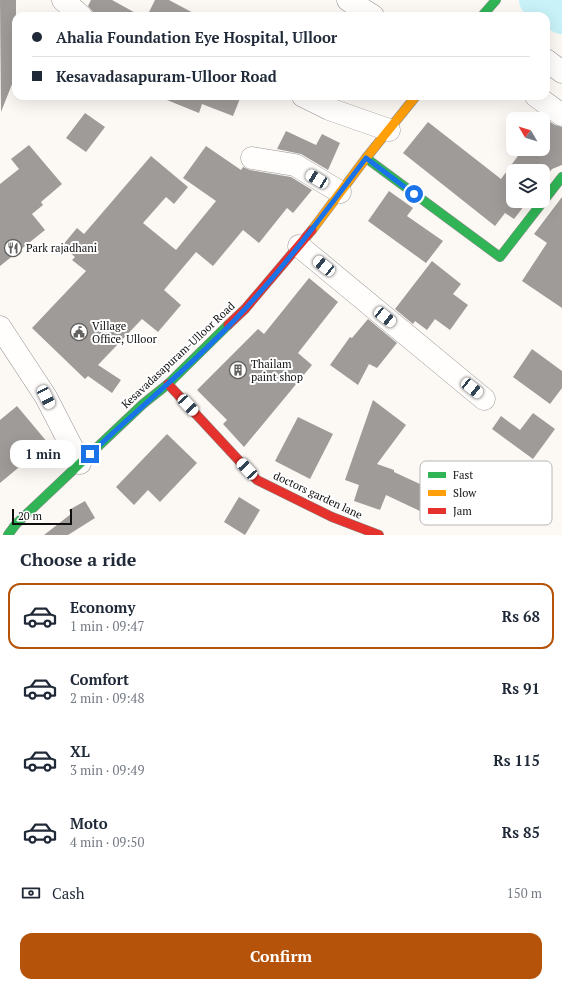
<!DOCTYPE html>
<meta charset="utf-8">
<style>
body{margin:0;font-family:"PT Serif",serif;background:#f2f2f3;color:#1f2937;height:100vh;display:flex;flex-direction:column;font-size:15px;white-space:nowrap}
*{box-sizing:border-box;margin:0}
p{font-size:13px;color:#747a83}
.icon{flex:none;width:22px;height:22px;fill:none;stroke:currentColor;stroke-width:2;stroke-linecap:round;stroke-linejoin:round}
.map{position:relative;height:535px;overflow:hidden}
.details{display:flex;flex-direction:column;background:#fff;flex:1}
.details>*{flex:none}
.guide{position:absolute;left:12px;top:12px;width:538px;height:88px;border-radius:12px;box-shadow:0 4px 16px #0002;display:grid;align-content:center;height:88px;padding:0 20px;background:#fff}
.needle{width:26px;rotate:308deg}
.tools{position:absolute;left:506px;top:112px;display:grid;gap:8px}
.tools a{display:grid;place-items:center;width:44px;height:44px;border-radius:8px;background:#fff;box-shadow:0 4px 16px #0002;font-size:20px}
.scale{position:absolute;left:12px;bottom:10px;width:60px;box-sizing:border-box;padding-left:4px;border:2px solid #0f0f0f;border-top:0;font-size:11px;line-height:14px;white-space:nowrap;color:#0f0f0f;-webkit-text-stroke:3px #fff;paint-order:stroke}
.end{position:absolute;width:18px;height:18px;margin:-9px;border:5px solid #1a73e8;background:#fff;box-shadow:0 0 0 2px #fff}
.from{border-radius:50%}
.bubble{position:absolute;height:28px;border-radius:12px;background:#fff;box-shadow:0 4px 16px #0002;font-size:13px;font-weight:700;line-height:28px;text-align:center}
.car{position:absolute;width:12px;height:24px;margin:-12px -6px;border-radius:5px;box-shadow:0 0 3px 1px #0007;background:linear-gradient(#fff 24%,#345 0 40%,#fff 0 76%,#345 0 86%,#fff 0)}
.guide b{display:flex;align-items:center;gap:14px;height:38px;font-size:15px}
.guide b+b{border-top:1px solid #e0e1e3}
.guide i{width:10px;height:10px;background:#1f2937}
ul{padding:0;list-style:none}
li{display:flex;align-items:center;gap:12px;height:66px;margin:0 8px 6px;padding:0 12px;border:2px solid transparent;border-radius:12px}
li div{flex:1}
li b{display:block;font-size:15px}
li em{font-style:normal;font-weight:700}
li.on{border-color:#b45309}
li>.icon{width:36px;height:36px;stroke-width:1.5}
h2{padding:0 20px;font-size:18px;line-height:48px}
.pay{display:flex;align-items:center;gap:10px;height:44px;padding:0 20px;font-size:15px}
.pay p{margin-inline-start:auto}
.primary-button{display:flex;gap:8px;margin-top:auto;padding:8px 20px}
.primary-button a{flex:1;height:46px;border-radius:12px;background:#b45309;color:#fff;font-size:16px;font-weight:700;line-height:46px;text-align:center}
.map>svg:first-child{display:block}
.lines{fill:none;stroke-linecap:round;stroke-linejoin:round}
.river{stroke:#c8f2f8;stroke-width:36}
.building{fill:#9f9b99}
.street-casing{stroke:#969492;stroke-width:23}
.fast-casing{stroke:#8c8b89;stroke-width:10}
.slow-casing{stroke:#8c8b89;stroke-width:10}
.jam-casing{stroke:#8c8b89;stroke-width:10}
.street{stroke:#fffefd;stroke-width:22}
.fast{stroke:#30b455;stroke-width:9}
.slow{stroke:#ff9f0a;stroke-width:9}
.jam{stroke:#e5322d;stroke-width:9}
.route{stroke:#1a73e8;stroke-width:5}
.labels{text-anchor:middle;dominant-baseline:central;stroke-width:4;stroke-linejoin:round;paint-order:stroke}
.poi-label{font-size:11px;fill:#0f0f0f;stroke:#fff;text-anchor:start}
.street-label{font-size:11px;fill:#0f0f0f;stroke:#fff}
.key{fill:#fff;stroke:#b7b7b7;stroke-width:1}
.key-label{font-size:11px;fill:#0f0f0f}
</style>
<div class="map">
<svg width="562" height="535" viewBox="0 0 562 535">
<rect width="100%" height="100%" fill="#fcf8f4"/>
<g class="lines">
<path class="river" d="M537,0L562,16"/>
</g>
<path class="building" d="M0,0H16V74L1,112Z
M91,0H112L141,16H93V12L88,6Z
M155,0H169L199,16H147Z
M157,96H241L233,116L202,104L199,113Z
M85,113L105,127L86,152L66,138Z
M544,118L555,125L562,127V165L552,169L543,181V171H513V201H528L514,219L505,213L495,226L403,153L428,122L501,179L523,149H543Z
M286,131L316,145L322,134L340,143L328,170L301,154L277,149Z
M29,145L62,184L41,202L43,205L32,214L45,230L0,266V184L19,169L11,159Z
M206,146L241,170L243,167L250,170L291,177L312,190L293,213L287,208L259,243L243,230L213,266L196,252L164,290L181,305L158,332L142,319L98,365L121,380L112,393L88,376L85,379L32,328L86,271L72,260L75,257L62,246L77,228L84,234L151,156L188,187L174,204L166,197L143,223L176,250L216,201L183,178Z
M389,191L413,208L407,216L443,241L426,263L368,221Z
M562,197V308L522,281L547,243L534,234Z
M432,261L461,284L453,294L468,305L450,330L435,319L427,330L415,321L413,324L395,309Z
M309,278L338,302L298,353L312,365L244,447L223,424L227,420L197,390L258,329L264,334Z
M368,319L397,343L377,368L369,364L358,385L330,365L350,337L352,338Z
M532,349L562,371V388L550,404L513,377Z
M373,400L406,425L377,464L394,470V472L450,498L439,520L386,495L380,510L354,501L359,485L345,480Z
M17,406L48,443L0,483V420Z
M533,413L555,429L533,459L492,429L501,416L520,430Z
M298,417L333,434L310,479L275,461Z
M167,434L197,463L160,502L148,490L134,505L116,487Z
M239,497L260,510L245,535L224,522Z
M85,501L95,518L68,535H44L71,514L69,510Z"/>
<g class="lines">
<g class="street-casing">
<path id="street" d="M63,0L81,16
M348,0L373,16
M546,60L562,72
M303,96L329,109L389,130
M536,96L562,115
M252,158L295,165L340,192
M299,246L484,399
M0,327L46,397L80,463"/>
</g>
<g class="fast-casing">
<path id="fast" d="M482,16L496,0
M366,158L500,257L562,177
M8,535L16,524L143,404L168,384L228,325"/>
</g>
<g class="slow-casing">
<path id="slow" d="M312,230L366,158L416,96"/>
</g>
<g class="jam-casing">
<path id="jam" d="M228,325L245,309L312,230
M168,384L257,480L332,517L379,535"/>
</g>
<use href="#street" class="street"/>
<use href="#fast" class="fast"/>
<use href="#slow" class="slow"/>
<use href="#jam" class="jam"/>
</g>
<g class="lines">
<path class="route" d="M90,454C142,405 197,361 245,309C289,261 327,210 366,158L414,194"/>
</g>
<defs>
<g id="restaurant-ring" transform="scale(0.9)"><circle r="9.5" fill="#fff" stroke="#62615f" stroke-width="1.5"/><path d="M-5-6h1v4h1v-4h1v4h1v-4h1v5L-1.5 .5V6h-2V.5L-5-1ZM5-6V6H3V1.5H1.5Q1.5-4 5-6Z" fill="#62615f"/></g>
<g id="civic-ring" transform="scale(0.9)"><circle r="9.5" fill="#fff" stroke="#62615f" stroke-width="1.5"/><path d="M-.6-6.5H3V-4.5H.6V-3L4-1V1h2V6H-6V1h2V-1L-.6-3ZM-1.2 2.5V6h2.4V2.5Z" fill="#62615f"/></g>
<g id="building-ring" transform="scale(0.9)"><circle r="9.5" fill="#fff" stroke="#62615f" stroke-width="1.5"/><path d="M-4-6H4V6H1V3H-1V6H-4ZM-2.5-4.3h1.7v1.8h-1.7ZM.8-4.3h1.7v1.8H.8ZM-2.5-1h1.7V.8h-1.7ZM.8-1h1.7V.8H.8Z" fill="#62615f"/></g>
</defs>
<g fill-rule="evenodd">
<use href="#restaurant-ring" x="13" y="248"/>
<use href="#civic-ring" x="79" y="332"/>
<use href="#building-ring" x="238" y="370"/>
</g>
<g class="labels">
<g class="poi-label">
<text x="26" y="248">Park rajadhani</text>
<text x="92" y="326">Village<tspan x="92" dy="13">Office, Ulloor</tspan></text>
<text x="251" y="364">Thailam<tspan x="251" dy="13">paint shop</tspan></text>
</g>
<g class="street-label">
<text transform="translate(178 355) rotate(-43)">Kesavadasapuram-Ulloor Road</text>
<text transform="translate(318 495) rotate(25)">doctors garden lane</text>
</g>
</g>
<rect x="420" y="461" width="132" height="64" rx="6" class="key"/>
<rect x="428" y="472" width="18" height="6" fill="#30b455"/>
<rect x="428" y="490" width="18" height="6" fill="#ff9f0a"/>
<rect x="428" y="508" width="18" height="6" fill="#e5322d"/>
<g class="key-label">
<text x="453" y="479">Fast</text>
<text x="453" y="497">Slow</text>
<text x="453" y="515">Jam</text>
</g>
</svg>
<div class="tools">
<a><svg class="needle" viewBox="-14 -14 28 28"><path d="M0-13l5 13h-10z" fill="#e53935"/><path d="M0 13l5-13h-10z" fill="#747a83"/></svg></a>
<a><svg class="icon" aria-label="layers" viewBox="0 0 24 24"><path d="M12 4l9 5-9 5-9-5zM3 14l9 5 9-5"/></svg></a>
</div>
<div class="scale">20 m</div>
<i class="end from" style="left:414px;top:194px"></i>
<i class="end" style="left:90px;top:454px"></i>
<div class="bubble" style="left:10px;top:440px;width:66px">1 min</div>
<i class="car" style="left:317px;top:179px;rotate:301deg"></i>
<i class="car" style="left:324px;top:266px;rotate:309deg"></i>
<i class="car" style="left:385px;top:317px;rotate:129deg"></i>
<i class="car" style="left:472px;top:388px;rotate:129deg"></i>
<i class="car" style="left:46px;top:397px;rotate:153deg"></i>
<i class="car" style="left:188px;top:405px;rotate:137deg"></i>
<i class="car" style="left:247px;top:469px;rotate:317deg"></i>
<div class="guide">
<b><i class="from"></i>Ahalia Foundation Eye Hospital, Ulloor</b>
<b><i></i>Kesavadasapuram-Ulloor Road</b>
</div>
</div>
<section class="details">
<h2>Choose a ride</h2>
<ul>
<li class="on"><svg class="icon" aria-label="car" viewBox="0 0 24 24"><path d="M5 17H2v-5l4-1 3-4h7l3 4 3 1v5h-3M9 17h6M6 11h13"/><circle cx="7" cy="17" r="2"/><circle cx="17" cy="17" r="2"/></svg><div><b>Economy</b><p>1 min · 09:47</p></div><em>Rs 68</em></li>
<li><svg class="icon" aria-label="car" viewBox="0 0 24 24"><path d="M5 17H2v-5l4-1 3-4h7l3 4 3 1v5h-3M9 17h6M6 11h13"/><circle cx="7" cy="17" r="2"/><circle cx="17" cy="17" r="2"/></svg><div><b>Comfort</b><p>2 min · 09:48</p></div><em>Rs 91</em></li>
<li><svg class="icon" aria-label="car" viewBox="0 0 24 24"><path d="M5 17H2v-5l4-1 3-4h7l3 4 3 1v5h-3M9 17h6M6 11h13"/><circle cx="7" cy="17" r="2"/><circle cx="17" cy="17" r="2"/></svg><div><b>XL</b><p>3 min · 09:49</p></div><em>Rs 115</em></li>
<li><svg class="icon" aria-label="car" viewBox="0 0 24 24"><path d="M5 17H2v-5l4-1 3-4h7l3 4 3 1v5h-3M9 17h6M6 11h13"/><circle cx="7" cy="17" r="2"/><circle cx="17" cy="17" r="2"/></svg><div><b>Moto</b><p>4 min · 09:50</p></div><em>Rs 85</em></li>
</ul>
<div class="pay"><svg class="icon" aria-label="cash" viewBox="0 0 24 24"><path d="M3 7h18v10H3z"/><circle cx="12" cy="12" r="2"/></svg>Cash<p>150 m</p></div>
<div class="primary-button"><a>Confirm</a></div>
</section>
